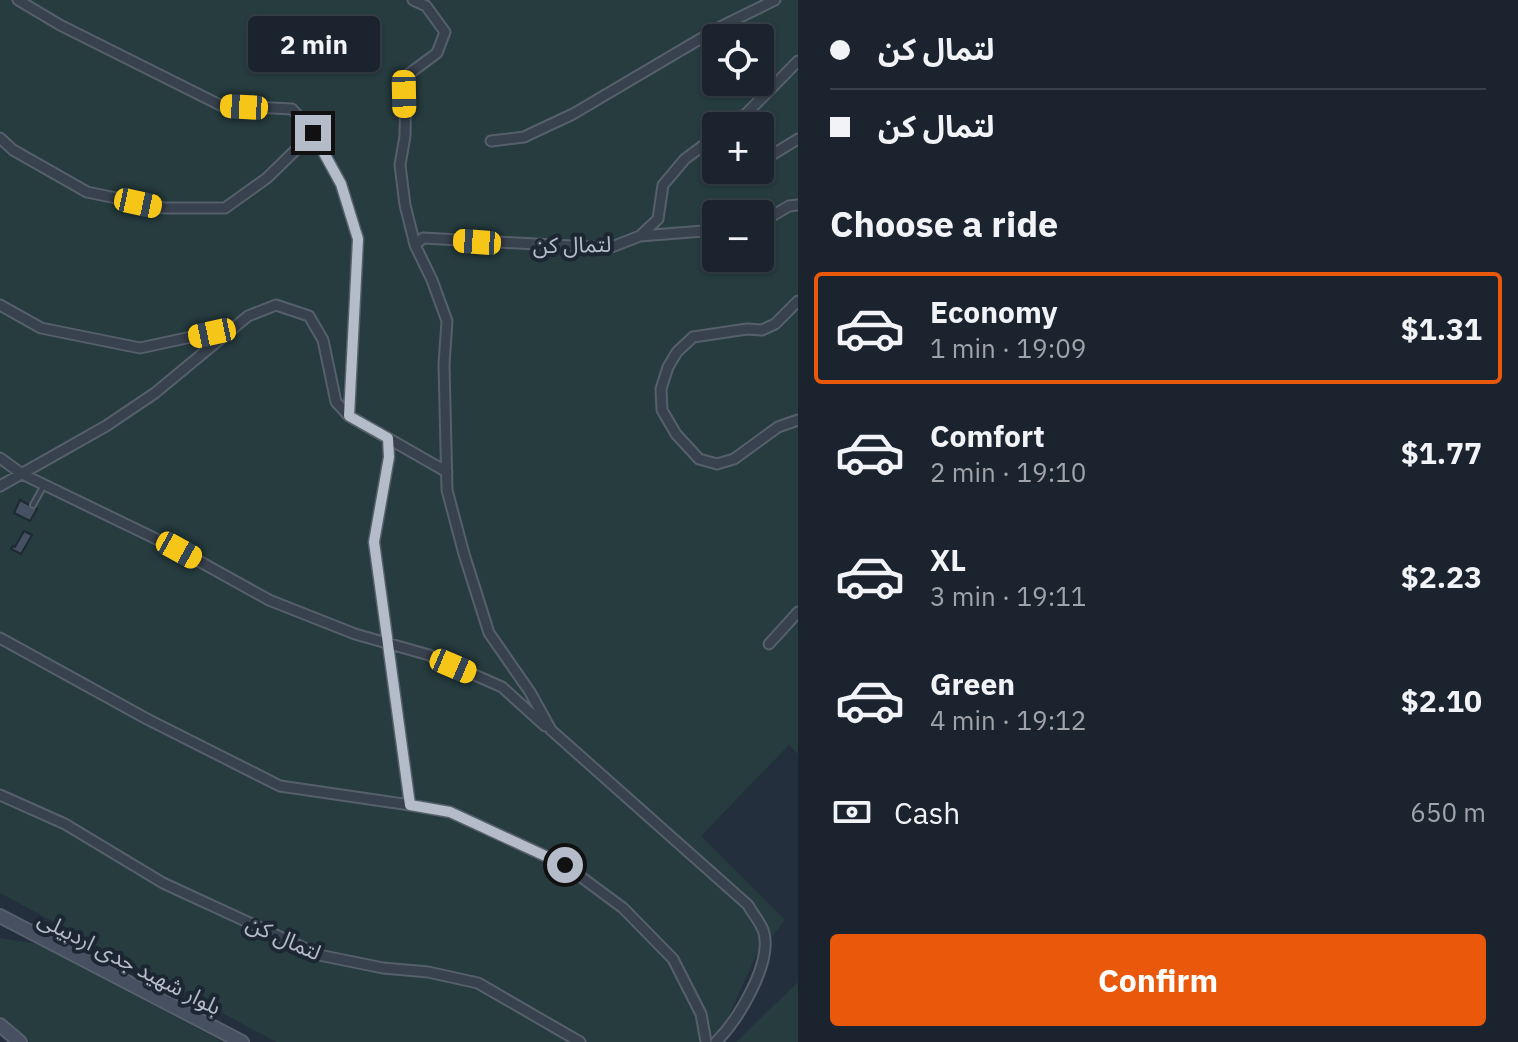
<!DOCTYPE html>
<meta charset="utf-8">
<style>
body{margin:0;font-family:"IBM Plex Sans","Noto Sans Arabic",sans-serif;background:#282f3a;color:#f1f3f6;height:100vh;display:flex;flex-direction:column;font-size:30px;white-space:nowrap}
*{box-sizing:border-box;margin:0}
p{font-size:26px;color:#a0a4aa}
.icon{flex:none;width:44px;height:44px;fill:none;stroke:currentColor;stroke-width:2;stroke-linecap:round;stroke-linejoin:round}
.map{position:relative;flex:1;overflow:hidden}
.panel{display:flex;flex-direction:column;background:#1b232e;width:720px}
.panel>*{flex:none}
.banner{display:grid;align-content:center;height:176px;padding:0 32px;background:#1b232e}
.controls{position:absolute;left:702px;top:24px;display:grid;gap:16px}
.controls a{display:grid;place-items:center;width:72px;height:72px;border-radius:8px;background:#1b232e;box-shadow:0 2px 6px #0004,0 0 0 2px #39404a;font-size:40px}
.end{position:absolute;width:36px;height:36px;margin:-18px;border:10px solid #b4bcc9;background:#111;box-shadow:0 0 0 4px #111}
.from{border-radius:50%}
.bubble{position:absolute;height:56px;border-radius:8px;background:#1b232e;box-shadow:0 2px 6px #0004,0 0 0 2px #39404a;font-size:26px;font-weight:700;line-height:56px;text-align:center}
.car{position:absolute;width:24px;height:48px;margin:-24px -12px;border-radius:10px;box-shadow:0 0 6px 2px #0007;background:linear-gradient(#f5c518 24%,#345 0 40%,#f5c518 0 76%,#345 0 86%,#f5c518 0)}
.banner b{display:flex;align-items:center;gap:28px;height:76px;font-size:30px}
.banner b+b{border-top:2px solid #39404a}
.banner i{width:20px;height:20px;background:#f1f3f6}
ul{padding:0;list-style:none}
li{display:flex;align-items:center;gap:24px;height:112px;margin:0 16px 12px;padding:0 16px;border:4px solid transparent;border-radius:8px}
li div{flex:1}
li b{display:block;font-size:30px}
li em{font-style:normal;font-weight:700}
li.on{border-color:#ea580c}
li>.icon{width:72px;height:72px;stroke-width:1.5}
h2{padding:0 32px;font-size:36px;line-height:96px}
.pay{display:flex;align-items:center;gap:20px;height:88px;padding:0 32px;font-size:30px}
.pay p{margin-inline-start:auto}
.action{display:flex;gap:16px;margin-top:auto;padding:16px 32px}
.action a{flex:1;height:92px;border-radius:8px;background:#ea580c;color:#fff;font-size:32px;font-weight:700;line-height:92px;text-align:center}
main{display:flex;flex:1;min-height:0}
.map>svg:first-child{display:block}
.green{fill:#263c3f;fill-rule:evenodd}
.building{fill:#455162;stroke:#1f2835;stroke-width:2}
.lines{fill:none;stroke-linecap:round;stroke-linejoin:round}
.service-casing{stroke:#565f6c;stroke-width:8}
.minor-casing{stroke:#565f6c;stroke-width:13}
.secondary-casing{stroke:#565f6c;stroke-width:16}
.service{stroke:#38414e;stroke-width:4}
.minor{stroke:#38414e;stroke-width:9}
.secondary{stroke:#465061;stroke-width:12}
.route{stroke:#b4bcc9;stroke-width:10}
.labels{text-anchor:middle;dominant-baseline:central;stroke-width:8;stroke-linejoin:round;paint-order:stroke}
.street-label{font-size:22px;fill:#b4bcc9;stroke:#1d2633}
</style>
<main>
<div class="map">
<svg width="798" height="1042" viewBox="0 0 798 1042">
<rect width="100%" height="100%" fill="#242f3e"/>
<path class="green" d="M0,0H798V754L789,745L701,836L785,920L755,958L724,1026L707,1042H276L0,893ZM716,38H760V82H716ZM716,126H760V170H716ZM716,214H760V258H716Z
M0,938L37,944L223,1042H30L0,1016Z
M798,982V1042H736Z"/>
<path class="building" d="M20,500L37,509L30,521L14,513Z
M24,531L32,535L21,554L11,549L13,546L15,547Z"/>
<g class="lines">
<g class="service-casing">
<path id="service" d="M33,505L43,487"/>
</g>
<g class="minor-casing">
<path id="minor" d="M18,0L60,25L220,105L292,109L313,133
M413,0L426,6L445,32L437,53L406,76L405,136L400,165L405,205L415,245
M729,126L747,113L798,61
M0,138L13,150L87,192L164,208H225L267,178L313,133L341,184L358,239L349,416L447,472
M491,141L524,137L573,114L722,26L775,0
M762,161L798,139
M760,223L789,206L798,205
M640,236L716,230
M798,301L775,324L762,330L747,329L693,337L677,352L668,367L661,389L662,410L676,434L699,459L717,464L734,459L778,427L798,420
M0,305L41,328L140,348L233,328
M0,458L22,474L179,550L269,600L355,634L429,655L502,687L545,726
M0,486L106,426L155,393L248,316L276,305L309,316L323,340L336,402L349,416
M0,638L147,719L280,786L410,805L374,542L389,457L388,438
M769,644L798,612
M0,795L65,824L163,883L319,955L383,968L428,972L478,983L580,1042
M410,805L450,812L565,865L623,908L673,959L701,1014L706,1042
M716,1042C737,1021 772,965 764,933C762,924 752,913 748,905L551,730L530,692L489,633L464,554L447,490L444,364L447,321L432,280L415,245L423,238L609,248L640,236L658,219L663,185L685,159L716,136"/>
</g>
<g class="secondary-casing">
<path id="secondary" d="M0,916L242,1042
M0,1025L20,1042"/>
</g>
<use href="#service" class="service"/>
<use href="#minor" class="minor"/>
<use href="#secondary" class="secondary"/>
</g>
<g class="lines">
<path class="route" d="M313,133L341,184L358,239L349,416L388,438L389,457L374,542L410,805L450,812L565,865"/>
</g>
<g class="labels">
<g class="street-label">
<text transform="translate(572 244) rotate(-1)">لتمال کن</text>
<text transform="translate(284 937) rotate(24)">لتمال کن</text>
<text transform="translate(130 962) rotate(27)">بلوار شهید جدی اردبیلی</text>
</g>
</g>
</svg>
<div class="controls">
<a><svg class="icon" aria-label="locate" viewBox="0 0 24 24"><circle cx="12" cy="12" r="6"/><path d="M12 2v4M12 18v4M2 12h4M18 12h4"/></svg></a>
<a>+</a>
<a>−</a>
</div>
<i class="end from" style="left:565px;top:865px"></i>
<i class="end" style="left:313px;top:133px"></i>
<div class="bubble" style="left:248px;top:16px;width:132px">2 min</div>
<i class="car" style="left:404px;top:94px;rotate:179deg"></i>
<i class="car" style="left:244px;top:107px;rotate:273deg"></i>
<i class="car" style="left:138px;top:203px;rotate:102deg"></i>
<i class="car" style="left:477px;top:242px;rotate:274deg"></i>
<i class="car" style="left:212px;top:333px;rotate:258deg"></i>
<i class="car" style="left:179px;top:550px;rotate:119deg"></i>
<i class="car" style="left:453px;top:666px;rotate:113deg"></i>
</div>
<section class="panel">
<div class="banner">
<b><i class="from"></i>لتمال کن</b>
<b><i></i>لتمال کن</b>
</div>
<h2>Choose a ride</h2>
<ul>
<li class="on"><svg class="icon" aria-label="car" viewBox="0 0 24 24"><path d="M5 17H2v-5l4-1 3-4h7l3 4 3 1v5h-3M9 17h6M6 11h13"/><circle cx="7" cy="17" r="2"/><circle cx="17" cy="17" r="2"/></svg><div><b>Economy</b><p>1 min · 19:09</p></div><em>$1.31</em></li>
<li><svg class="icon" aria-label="car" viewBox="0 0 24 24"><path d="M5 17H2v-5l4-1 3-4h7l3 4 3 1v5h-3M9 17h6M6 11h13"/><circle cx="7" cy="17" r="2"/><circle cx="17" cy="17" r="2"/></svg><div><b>Comfort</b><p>2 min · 19:10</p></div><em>$1.77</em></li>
<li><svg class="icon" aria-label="car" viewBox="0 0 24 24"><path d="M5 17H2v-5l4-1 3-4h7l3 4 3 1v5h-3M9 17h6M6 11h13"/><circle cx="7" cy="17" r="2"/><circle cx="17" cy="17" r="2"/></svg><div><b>XL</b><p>3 min · 19:11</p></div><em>$2.23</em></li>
<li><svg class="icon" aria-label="car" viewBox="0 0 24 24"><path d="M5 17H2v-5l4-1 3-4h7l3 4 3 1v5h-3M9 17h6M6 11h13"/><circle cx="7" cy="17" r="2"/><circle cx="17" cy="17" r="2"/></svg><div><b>Green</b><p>4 min · 19:12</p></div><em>$2.10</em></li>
</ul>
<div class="pay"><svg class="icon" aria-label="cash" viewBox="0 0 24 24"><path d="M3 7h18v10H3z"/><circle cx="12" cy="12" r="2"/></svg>Cash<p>650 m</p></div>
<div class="action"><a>Confirm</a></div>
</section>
</main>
